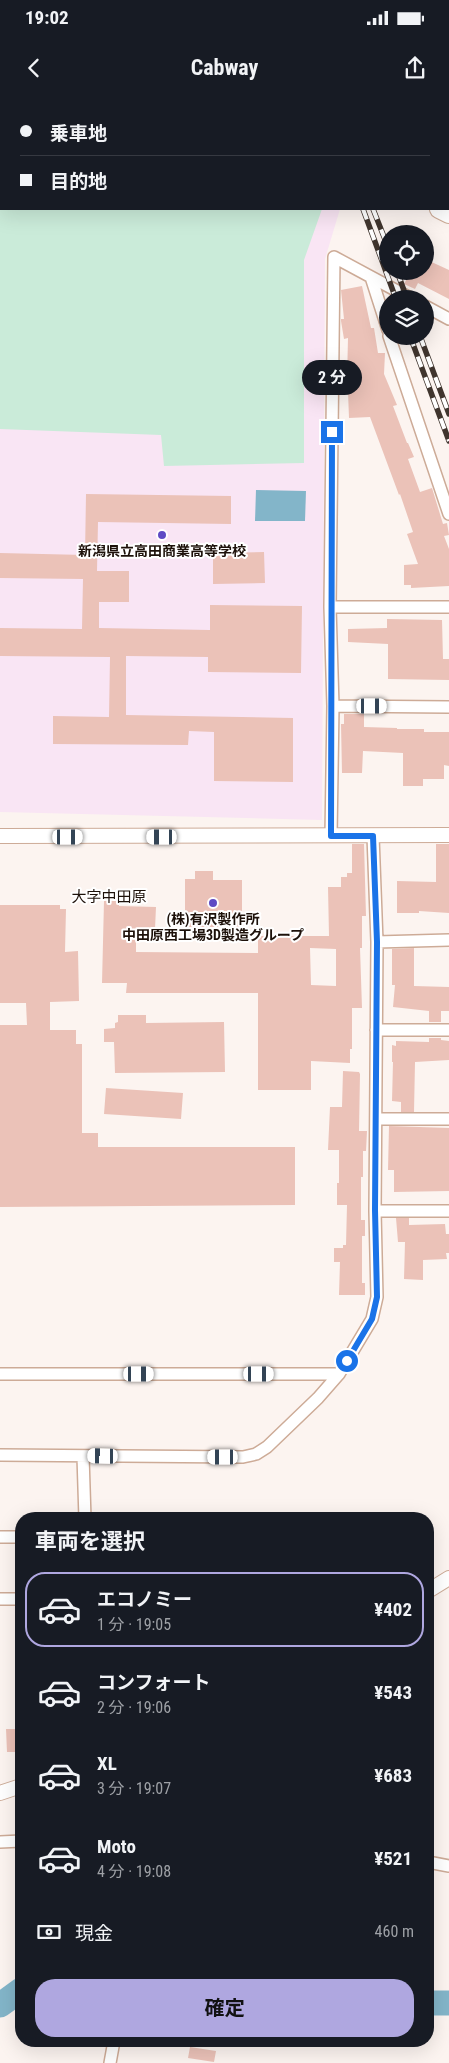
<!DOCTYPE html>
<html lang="ja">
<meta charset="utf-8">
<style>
body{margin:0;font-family:"Roboto Condensed","Noto Sans JP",sans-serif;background:#20242c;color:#f1f3f6;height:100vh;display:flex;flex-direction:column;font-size:19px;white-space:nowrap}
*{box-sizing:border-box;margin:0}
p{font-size:16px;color:#9ea1a6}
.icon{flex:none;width:28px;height:28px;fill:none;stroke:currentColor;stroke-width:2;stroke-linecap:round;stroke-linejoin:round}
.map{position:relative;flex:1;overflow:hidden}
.drawer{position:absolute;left:15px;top:1412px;width:419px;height:535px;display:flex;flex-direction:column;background:#171b24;border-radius:20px;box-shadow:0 5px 20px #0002}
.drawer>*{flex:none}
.guide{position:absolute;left:0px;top:0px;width:450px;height:110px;box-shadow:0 5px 20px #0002;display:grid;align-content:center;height:110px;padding:0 20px;background:#171b24}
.controls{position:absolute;left:379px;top:125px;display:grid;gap:10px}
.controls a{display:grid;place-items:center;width:55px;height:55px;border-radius:50%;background:#171b24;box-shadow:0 5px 20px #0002;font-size:25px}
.end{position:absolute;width:22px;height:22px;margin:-11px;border:6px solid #1a73e8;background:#fff;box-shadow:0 0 0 2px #fff}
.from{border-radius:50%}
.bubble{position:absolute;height:35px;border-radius:18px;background:#171b24;box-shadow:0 5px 20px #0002;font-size:16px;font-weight:700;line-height:35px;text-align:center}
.car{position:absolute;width:15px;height:30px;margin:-15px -8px;border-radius:6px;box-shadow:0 0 4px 1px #0007;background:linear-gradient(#fff 24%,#345 0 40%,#fff 0 76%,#345 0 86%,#fff 0)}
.guide b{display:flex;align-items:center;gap:18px;height:48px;font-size:19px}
.guide b+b{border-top:1px solid #363941}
.guide i{width:12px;height:12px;background:#f1f3f6}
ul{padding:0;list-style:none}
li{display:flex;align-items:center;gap:15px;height:75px;margin:0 10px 8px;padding:0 10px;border:2px solid transparent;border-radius:20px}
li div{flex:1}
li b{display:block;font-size:19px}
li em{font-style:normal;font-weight:700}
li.current{border-color:#afa7e0}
li>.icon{width:45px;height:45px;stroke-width:1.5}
h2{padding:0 20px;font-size:22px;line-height:60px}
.pay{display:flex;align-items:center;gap:12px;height:55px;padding:0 20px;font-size:19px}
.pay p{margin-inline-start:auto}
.button{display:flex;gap:10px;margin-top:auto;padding:10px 20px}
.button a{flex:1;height:58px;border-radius:20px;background:#afa7e0;color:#111;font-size:20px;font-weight:700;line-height:58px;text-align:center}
.status{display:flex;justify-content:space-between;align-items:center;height:35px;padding:0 25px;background:#171b24;direction:ltr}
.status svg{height:14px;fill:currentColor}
header{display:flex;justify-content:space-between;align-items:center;height:65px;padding:0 20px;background:#171b24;font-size:22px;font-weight:700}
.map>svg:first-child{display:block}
.education{fill:#f9e5f4}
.green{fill:#caebd9}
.water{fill:#83b5c9}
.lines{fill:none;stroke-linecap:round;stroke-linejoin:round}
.river{stroke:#83b5c9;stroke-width:25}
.building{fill:#ebc2b8;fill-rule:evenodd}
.minor-casing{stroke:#cdab97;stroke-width:14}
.tertiary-casing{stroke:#cdab97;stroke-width:16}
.primary-casing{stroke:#cdab97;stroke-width:20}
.minor{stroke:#fff;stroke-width:11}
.tertiary{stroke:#fff;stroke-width:14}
.primary{stroke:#fff;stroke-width:18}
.rail-casing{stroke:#40352e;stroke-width:5.5}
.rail{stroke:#fff;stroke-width:4;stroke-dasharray:11;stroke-linecap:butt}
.route{stroke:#1a73e8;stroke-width:6}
.poi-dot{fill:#5e4bc4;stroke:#fff;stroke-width:2}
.labels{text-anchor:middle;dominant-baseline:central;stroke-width:4;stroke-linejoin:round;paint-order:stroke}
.poi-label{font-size:14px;font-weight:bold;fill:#1d110a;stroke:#fff}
.neighbourhood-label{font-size:15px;fill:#1d110a;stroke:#fff}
</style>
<div class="status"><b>19:02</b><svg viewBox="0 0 49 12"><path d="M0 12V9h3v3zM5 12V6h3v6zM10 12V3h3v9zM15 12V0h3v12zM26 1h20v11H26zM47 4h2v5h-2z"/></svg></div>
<header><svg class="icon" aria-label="back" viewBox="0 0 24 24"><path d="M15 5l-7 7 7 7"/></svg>Cabway<svg class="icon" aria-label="share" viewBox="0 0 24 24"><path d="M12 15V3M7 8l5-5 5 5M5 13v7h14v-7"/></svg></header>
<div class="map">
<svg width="449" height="1963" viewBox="0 0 449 1963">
<rect width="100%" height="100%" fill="#fcf4f0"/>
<path class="education" d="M0,0L40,1H1V109H340L325,159L322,720L0,712Z"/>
<path class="green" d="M0,0L11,1H1V109H322L304,160V363L164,366L161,335L0,329Z"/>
<path class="water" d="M256,390L306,391L305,421H255Z"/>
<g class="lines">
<path class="river" d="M428,1903H449
M0,1905L21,1890"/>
</g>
<path class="building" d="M425,159L449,170V199L418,183L415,189L404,184L410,173L414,175L415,171H425Z
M362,186L371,228H374L378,253H385L384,274L397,305L393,306L407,343H408L414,357L408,359L420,392L432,388L443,424L447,423L449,435L444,436L449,449V486L411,488V485H404V465L418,464L407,434L413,432L400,394L399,395L370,317L349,318L348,292H341V280H347L348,238L344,239L341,221V219H344L341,190Z
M86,394L231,396V424L98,422L97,471H129V502H99V528L210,530V505L302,506L301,573L208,572V557L126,556V615L293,618V682L214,681V632L189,631L188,645L53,644V616L109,617L110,557L0,556V528L82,529L83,479L0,478V453L85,455Z
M264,452L265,483L213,484V453Z
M387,519L442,520L443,559H449V580L388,579V544L348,542V529L387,528Z
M344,614H364V627L397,628V629H424V632H449V666L444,665V679H423V686H403V653L363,651L362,673H342L341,624H344Z
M352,744H364L366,816H362V848H360L362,908H352V949H350V963L311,961V990H258V893H126L127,883H102L104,801H119V806L156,807L155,829H136V852L258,853V836H329L328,787H341V777H347V773H352ZM310,848L336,849V886L311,885Z
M436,744H449V813L419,811V813H397V781L436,782Z
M195,771H213V780H242V827H185V779H195Z
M0,805H60V809H66L65,852L78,851L79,901L50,902V930H76V944H82V1033H98V1047H295V1105L0,1107V925H27L26,903H0Z
M414,848V886L449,887V911H441V922H429V911L393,907L395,885H392V849Z
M118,915H146V923L224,922L225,972L115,973L114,942H104V929L115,928V923L118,922Z
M429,938H441V940L449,941V960L415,962L414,1012H401V1002L392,1001L393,962H392V945L396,946V941L429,942Z
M343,971L359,972L360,974L359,1031H367L366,1051H363V1077H361V1120H365V1136H362V1183H365V1195H339L340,1162H334V1148H343V1145H346L347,1105H337V1083H339V1050H328L330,1007H342Z
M106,988L183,993L181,1019L104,1014Z
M389,1026L449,1028V1091L394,1092V1070H388Z
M396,1118H409V1125L445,1124L446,1134H449V1153H446L447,1159L423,1160V1180L404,1179L405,1142H398Z
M6,1629H21V1652H7Z
M190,1947L216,1951L214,1962L188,1958Z"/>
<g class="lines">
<g class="minor-casing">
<path id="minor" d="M371,177L388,230
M425,206L449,219
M389,236L449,414
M330,507H449
M333,606L449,607
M331,736L333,606L330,507L334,157L412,199
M373,736L377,842L375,1111H449
M377,842L449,840
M376,930H449
M377,1019H449
M0,1274H339
M0,1355L243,1357L256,1354L267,1347L318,1298L339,1274L372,1219L377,1197L375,1111
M83,1356L85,1419
M0,1437H21
M0,1499H21
M0,1742L21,1741
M428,1762L449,1766
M110,1963L114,1941"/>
</g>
<g class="tertiary-casing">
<path id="tertiary" d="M0,736L449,735
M428,1491L449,1478
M0,1693L21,1686"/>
</g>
<g class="primary-casing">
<path id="primary" d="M227,0L230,1
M439,109L449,114"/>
</g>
<use href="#minor" class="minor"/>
<use href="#tertiary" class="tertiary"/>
<use href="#primary" class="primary"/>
<g class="rail-casing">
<path id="rail" d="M323,0L324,1
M333,0L334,1
M363,109L396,199
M373,109L388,147
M397,171L407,199
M410,236L449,341
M420,236L449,314"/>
</g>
<use href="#rail" class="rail"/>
</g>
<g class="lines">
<path class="route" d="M332,332L331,736H373L377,842L375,1110L377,1197L372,1219L347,1261"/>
</g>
<g class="poi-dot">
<circle cx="162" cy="435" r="5"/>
<circle cx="213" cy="803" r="5"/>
</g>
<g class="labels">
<g class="poi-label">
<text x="162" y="451">新潟県立高田商業高等学校</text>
<text x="213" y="819">(株)有沢製作所<tspan x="213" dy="16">中田原西工場3D製造グループ</tspan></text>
</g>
<g class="neighbourhood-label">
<text x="109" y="797">大字中田原</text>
</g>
</g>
</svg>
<div class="controls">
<a><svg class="icon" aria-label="locate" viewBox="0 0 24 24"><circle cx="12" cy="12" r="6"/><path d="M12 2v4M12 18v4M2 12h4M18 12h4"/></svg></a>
<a><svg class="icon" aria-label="layers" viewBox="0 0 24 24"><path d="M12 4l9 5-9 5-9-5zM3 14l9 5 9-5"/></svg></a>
</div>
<i class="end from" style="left:347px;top:1261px"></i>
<i class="end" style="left:332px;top:332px"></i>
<div class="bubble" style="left:302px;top:260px;width:60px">2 分</div>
<i class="car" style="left:372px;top:606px;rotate:90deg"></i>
<i class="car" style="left:68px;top:737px;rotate:90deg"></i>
<i class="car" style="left:162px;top:737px;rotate:270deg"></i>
<i class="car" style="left:139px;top:1274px;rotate:90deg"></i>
<i class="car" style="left:259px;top:1274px;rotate:90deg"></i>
<i class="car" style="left:103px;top:1356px;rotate:271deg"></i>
<i class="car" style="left:223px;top:1357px;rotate:270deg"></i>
<div class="guide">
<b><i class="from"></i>乗車地</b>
<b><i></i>目的地</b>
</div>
<section class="drawer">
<h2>車両を選択</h2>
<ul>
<li class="current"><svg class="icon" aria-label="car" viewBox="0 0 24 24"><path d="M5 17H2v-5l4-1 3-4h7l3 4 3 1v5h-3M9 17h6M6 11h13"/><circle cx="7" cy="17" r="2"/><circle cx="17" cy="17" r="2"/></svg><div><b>エコノミー</b><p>1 分 · 19:05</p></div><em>¥402</em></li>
<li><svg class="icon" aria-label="car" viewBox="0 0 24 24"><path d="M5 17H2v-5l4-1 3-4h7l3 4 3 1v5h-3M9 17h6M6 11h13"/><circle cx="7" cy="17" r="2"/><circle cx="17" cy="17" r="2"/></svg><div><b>コンフォート</b><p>2 分 · 19:06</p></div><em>¥543</em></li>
<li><svg class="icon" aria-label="car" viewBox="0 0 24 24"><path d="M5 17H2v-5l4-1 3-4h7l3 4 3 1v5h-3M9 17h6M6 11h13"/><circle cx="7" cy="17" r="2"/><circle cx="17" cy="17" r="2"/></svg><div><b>XL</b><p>3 分 · 19:07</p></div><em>¥683</em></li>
<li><svg class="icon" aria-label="car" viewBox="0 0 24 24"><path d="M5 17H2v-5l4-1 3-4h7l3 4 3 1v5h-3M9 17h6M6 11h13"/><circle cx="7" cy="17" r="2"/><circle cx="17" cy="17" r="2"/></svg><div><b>Moto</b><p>4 分 · 19:08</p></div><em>¥521</em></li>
</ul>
<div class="pay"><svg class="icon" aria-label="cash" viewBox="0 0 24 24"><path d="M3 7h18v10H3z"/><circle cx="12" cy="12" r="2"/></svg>現金<p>460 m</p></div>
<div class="button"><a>確定</a></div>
</section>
</div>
